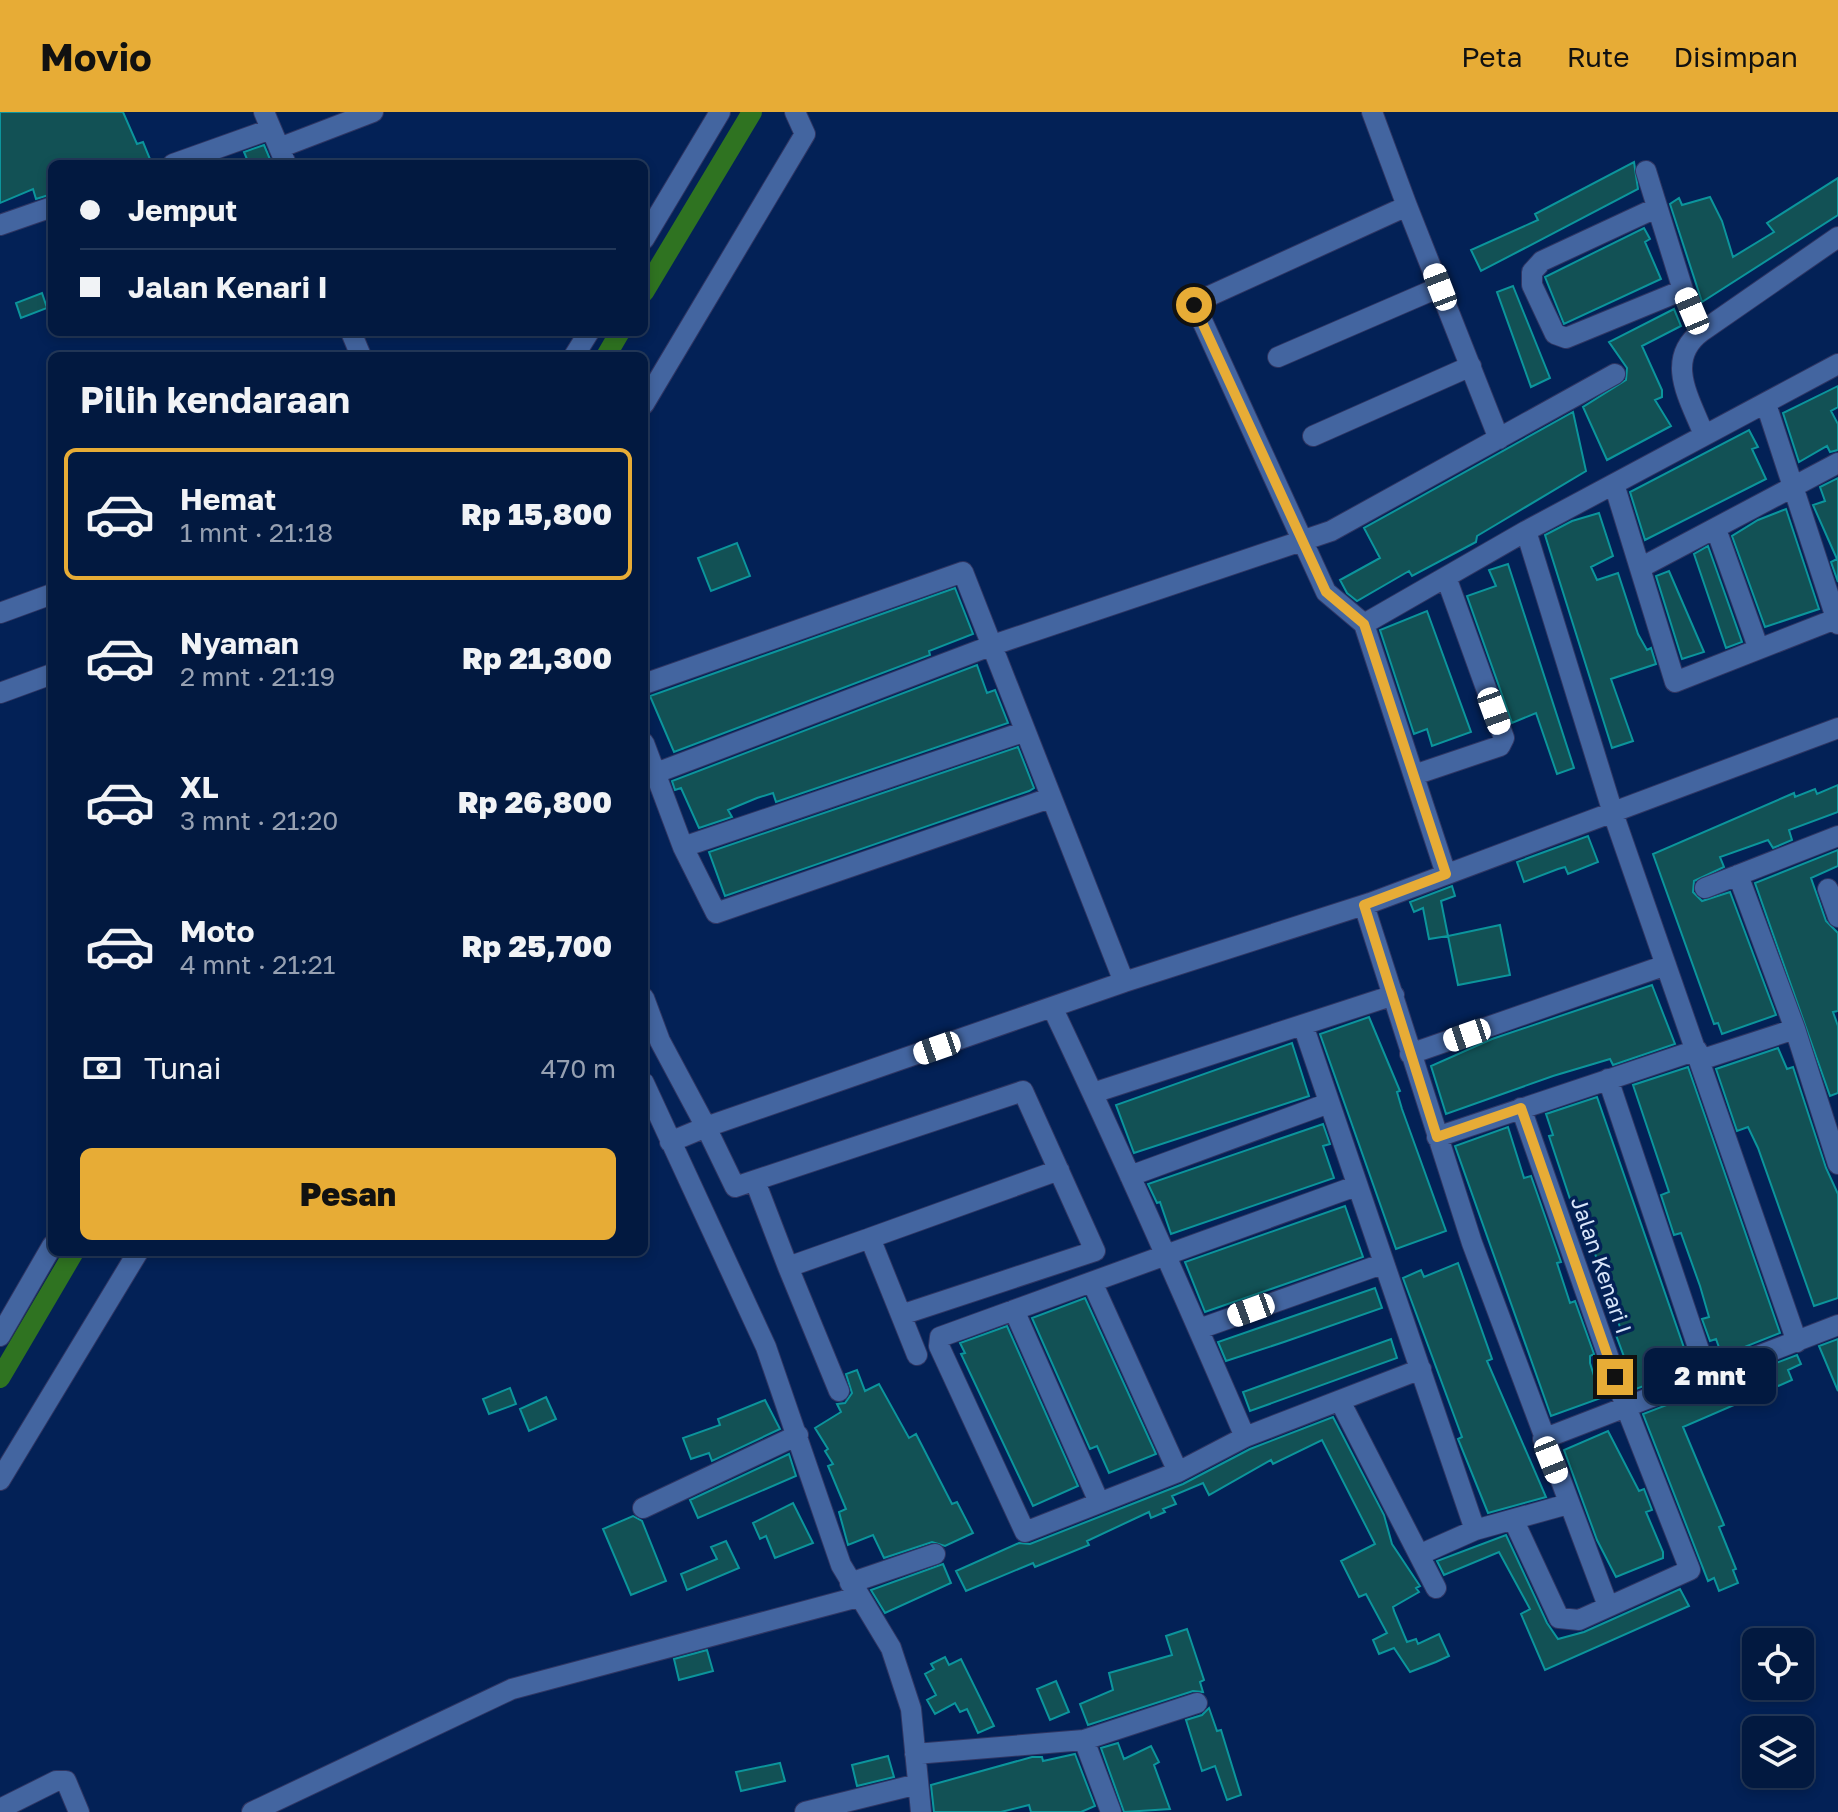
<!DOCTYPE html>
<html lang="id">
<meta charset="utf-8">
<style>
body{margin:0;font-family:"Golos Text",sans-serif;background:#0c2247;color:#f1f3f6;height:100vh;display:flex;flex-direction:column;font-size:30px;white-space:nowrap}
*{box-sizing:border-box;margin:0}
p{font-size:26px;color:#96a0b1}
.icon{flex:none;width:44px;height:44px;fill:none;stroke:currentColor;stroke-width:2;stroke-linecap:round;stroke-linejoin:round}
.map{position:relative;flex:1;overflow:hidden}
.drawer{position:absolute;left:48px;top:240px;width:600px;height:904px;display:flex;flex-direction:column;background:#021940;border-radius:12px;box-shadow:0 4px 12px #0003,0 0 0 2px #233859}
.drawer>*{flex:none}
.guide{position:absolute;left:48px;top:48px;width:600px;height:176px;border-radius:12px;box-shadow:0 4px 12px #0003,0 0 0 2px #233859;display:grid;align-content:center;height:176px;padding:0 32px;background:#021940}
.fabs{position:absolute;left:1742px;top:1516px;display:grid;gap:16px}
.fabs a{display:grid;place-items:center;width:72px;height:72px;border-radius:12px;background:#021940;box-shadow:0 4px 12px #0003,0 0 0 2px #233859;font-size:40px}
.end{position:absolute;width:36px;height:36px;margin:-18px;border:10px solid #e7ac36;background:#111;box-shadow:0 0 0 4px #111}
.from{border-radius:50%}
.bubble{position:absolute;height:56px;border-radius:12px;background:#021940;box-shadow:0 4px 12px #0003,0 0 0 2px #233859;font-size:26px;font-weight:800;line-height:56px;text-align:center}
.car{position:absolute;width:24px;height:48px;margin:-24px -12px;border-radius:10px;box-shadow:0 0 6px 2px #0007;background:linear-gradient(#fff 24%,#345 0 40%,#fff 0 76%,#345 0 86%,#fff 0)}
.guide b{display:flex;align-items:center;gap:28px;height:76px;font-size:30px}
.guide b+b{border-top:2px solid #233859}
.guide i{width:20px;height:20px;background:#f1f3f6}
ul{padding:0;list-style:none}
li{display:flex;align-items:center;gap:24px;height:132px;margin:0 16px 12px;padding:0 16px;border:4px solid transparent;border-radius:12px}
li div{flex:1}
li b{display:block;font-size:30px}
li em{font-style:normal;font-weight:800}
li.current{border-color:#e7ac36}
li>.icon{width:72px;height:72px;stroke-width:1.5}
h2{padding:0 32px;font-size:36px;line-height:96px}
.pay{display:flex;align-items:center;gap:20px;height:88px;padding:0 32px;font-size:30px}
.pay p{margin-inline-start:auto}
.primary-button{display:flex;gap:16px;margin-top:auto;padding:16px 32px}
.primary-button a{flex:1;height:92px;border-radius:12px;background:#e7ac36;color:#111;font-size:32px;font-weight:800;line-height:92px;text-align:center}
header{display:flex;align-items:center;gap:48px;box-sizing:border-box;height:112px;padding:0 40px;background:#e7ac36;color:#111}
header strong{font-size:38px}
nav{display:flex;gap:44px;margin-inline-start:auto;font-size:28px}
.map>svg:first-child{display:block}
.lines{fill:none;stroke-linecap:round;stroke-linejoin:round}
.canal{stroke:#2f7321;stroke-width:20}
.building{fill:#125155;stroke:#0c959c;stroke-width:2}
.minor-casing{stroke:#303663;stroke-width:22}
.minor{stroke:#4365a0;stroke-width:20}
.route{stroke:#e7ac36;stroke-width:10}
.labels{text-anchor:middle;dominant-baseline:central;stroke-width:7;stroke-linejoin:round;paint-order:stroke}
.street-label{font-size:22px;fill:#d9e6fa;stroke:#032156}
</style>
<header>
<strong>Movio</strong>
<nav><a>Peta</a><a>Rute</a><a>Disimpan</a></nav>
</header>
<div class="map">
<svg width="1838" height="1700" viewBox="0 0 1838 1700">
<rect width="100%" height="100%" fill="#032156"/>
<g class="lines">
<path class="canal" d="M644,180L752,0
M606,244L620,220
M0,1266L74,1140"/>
</g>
<path class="building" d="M0,0H123L137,32L143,30L152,52H52V82L36,87L33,77L0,91Z
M264,33L272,52H249L244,40Z
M1634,50L1638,77L1481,159L1471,138L1538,108L1535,102Z
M1838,66V103L1702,190L1670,92L1679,86L1682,93L1710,85L1722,109L1733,145L1774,120L1767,111Z
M1644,116L1650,127L1645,130L1661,167L1564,212L1545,165Z
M1513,174L1550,266L1531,275L1497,180Z
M42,181L47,196L21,206L16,191Z
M1674,197L1681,214L1642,234L1662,278V285L1655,288L1671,314L1607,348L1583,295L1626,268L1627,256L1609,230Z
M1838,274V295L1831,299L1838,312V338L1830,340L1827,334L1799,350L1783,301Z
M1573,300L1586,359L1477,424L1476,430L1412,464L1409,459L1357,489L1347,481L1340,468L1380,446L1364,416Z
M1749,318L1758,335L1752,337L1766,367L1645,428L1630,380Z
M1838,366V470L1831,450L1837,447L1813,393L1825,389L1820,375Z
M1786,397L1819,497L1765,515L1732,424L1758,408Z
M1599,401L1613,444L1591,455L1597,468L1618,461L1638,522L1647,538L1651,536L1656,552L1611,567L1633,629L1612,636L1545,423L1572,409Z
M737,431L750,464L711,479L698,446Z
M1708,434L1742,530L1726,536L1694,442Z
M1508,452L1574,656L1557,662L1536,601L1512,611L1467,484L1496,474L1489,458Z
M1669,459L1704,540L1682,547L1656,464Z
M955,476L973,522L929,539L930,543L674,640L650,584Z
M1427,499L1471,620L1432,634L1427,617L1414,622L1380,518Z
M977,553L987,581L995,578L1008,611L776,690L773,681L757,686L728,698L732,705L699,716L681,676L675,678L672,669Z
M1018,635L1034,676L1029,679L725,784L709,740Z
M1838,673V700L1789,718L1792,728L1773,736L1768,728L1720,745L1724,755L1694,769L1693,780L1702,789L1730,780L1776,903L1722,922L1718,911L1714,912L1653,742L1794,681L1795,685L1815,677L1817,682Z
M1588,724L1598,750L1568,762L1565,755L1558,757L1524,770L1517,750Z
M1838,738V754L1811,766L1826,809L1838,821V899L1833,900L1838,914V981L1830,984L1755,771Z
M1452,774L1455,784L1441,789L1448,824L1429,827L1423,796L1414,800L1410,790Z
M1500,813L1510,863L1458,873L1448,824Z
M1652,873L1675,932L1613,953L1610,947L1553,964L1446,1002L1431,954L1492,927Z
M1369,905L1400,979L1397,980L1402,997L1446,1119L1396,1137L1320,922Z
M1292,931L1309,984L1134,1041L1116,993Z
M1778,936L1787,957L1793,955L1826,1056L1838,1082V1186L1814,1194L1758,1036L1748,1015L1737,1019L1716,957Z
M1688,955L1780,1221L1722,1244L1716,1227L1710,1229L1702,1207L1709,1205L1700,1174L1681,1121L1674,1123L1661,1083L1669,1080L1633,973Z
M1597,985L1691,1256L1636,1277L1616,1223L1622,1221L1589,1124L1583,1126L1549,1024L1553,1023L1546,1002Z
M1323,1012L1330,1032L1323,1034L1334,1066L1171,1122L1160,1090L1157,1091L1148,1072Z
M1508,1015L1524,1066L1531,1064L1561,1150L1557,1151L1570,1191L1575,1189L1594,1242L1590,1244V1251L1601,1286L1551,1304L1455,1034Z
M1345,1094L1363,1145L1205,1200L1185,1150Z
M1458,1151L1492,1247L1487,1249L1546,1385L1488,1401L1458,1327L1462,1325L1403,1166L1421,1158L1424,1165Z
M1375,1176L1382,1196L1284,1230L1226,1249L1218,1230Z
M1085,1186L1156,1342L1109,1361L1097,1334L1090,1337L1032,1206Z
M1007,1214L1078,1374L1033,1394L961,1242L965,1241L960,1231Z
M1391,1227L1397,1246L1250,1299L1243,1280Z
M1838,1227V1279L1819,1234Z
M1797,1243L1801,1252L1788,1258L1792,1268L1683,1315L1724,1413L1719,1415L1736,1457L1733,1458L1738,1471L1719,1479L1714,1466L1708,1469L1643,1302Z
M857,1258L865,1279L879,1272L909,1326L916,1322L952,1392L957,1390L973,1421L945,1434L932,1430L884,1446L873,1423L848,1433L839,1400L846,1397L828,1354L833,1352L825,1339L828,1337L815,1316L841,1300L837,1292L845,1291L852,1281L846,1262Z
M510,1276L516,1292L489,1302L483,1287Z
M546,1285L556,1307L529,1319L520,1297Z
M765,1288L780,1317L712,1349L709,1341L691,1347L683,1326L720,1313L718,1307Z
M1333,1305L1384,1403L1392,1432L1420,1474L1416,1476L1419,1480L1393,1495L1394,1499L1407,1530L1416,1527L1418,1532L1439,1522L1449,1544L1436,1550L1410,1560L1394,1536L1379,1542L1373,1528L1387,1521L1366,1482L1359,1485L1341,1449L1375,1432L1322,1328L1273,1352L1271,1348L1209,1383L1203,1371L1172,1384L1176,1392L1163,1397L1165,1400L1151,1406L1149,1400L1087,1429L1089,1433L1035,1455L1033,1451L966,1479L956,1459L1019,1431L1030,1432L1183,1372L1250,1337Z
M1608,1319L1639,1379L1644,1377L1652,1398L1646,1400L1663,1440V1446L1616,1465L1597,1428L1564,1338Z
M789,1342L796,1364L698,1406L690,1388Z
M793,1391L813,1431L775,1446L766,1424L760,1427L753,1411Z
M633,1404L642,1409L666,1469L631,1483L603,1417Z
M1506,1423L1547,1511L1558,1527L1584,1520L1680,1477L1689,1494L1545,1558L1521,1502L1530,1497L1499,1440L1444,1463L1437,1449Z
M726,1429L739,1456L687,1478L681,1462L717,1447L711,1435Z
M943,1452L951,1471L885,1501L871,1478Z
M1187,1517L1204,1568L1200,1570L1203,1580L1193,1579L1088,1613L1080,1592L1113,1578L1109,1561L1172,1543L1166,1524Z
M707,1538L713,1559L679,1568L674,1547Z
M945,1545L949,1553L961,1547L994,1614L978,1621L967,1597L960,1600L955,1591L935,1602L927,1588L936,1583L925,1562L934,1557L931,1552Z
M1056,1569L1069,1600L1050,1608L1037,1577Z
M1209,1596L1217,1619L1221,1618L1241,1683L1227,1688L1215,1654L1202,1659L1186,1608L1202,1603Z
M1118,1631L1124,1647L1151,1634L1159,1650L1154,1653L1170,1697L1124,1700L1101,1636Z
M1075,1642L1095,1694L1081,1700H1031L1029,1693L1001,1700H934L931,1673L1032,1645H1042L1043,1649Z
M888,1644L894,1665L857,1674L852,1653Z
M780,1651L785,1669L741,1679L736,1660Z"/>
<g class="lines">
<g class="minor-casing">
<path id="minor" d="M264,0L286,52
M1372,0L1407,94
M279,36L373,0
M173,52L271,17
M1646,59L1683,178L1701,220
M1656,96L1542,149L1532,160V173L1555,222L1566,226L1683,178
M0,113L52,95
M644,127L720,0
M351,220L361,244
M574,244L589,220
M1278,245L1440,175
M644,292L805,22L795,0
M1766,292L1838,512
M1704,323C1690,287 1664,248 1701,220L1838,125
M1313,324L1471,254
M1614,372L1675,570L1838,506
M1716,417L1758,535
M1526,419L1613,701L1797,1230
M1640,456L1838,351
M0,501L52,482
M1364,512L1526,419L1838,252
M644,572L963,460L1124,870
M0,581L52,562
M644,631L683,735L716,801L1050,686
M656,661L993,533L1331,419L1615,262
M1414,663L1500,634L1504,626L1446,465
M683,735L1023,620
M1446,762L1364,512L1326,480L1194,191L1407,94L1499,327
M1738,763L1795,917L1838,1052
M1705,776L1838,724
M1828,777L1838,805
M1364,793L1472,1131L1608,1494
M644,886L660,929L706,1015L1124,870L1370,791L1838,616
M1053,897C1120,1038 1183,1181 1245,1325
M1303,913L1475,1418
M1410,942L1666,853
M1700,948L1795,917
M1608,967L1708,1265
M644,971L766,1235L841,1453L891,1536L911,1597L921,1700
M1093,981L1394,883
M1437,1025L1697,938
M670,1030L706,1015L735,1075L1023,979L1095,1139L901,1203L870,1126L1059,1058
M1130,1064L1329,991
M755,1069L788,1155L870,1126
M1356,1074L940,1225L939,1234L1025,1420L1178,1360L1245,1325L1421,1257
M788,1155L839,1279
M1092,1170L1178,1360
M1014,1198L1099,1390
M901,1203L917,1243
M1199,1217L1382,1152
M0,1224L52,1134
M1340,1289L1436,1476
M1543,1327L1838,1213
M0,1368L138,1140
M643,1396L798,1323
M1514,1409L1559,1506L1579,1508L1690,1458L1626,1295L1521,996
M1421,1442L1475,1418L1568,1392
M850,1471L935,1442
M1084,1628L1111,1700
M915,1642L1084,1628L1197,1591
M0,1697L56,1669H66L79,1700
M252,1700L512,1577L858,1485
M805,1700L918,1672"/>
</g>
<use href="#minor" class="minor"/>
</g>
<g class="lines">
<path class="route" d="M1194,193L1326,480L1364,512L1446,762L1364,793L1437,1025L1521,996L1615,1265"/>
</g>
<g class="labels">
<g class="street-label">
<text transform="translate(1602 1153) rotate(71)">Jalan Kenari I</text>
</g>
</g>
</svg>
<div class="fabs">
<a><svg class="icon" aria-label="locate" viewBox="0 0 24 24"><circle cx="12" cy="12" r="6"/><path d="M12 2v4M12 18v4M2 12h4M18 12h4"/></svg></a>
<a><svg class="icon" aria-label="layers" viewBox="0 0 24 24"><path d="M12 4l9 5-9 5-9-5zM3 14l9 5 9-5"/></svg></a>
</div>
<i class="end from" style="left:1194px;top:193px"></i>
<i class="end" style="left:1615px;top:1265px"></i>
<div class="bubble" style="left:1644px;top:1236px;width:132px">2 mnt</div>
<i class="car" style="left:1440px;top:175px;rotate:339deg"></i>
<i class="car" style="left:1692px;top:199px;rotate:337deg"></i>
<i class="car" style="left:1494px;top:599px;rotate:160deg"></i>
<i class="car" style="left:1467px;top:923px;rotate:251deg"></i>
<i class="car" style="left:937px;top:936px;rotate:251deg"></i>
<i class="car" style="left:1251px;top:1198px;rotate:250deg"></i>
<i class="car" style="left:1551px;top:1348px;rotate:158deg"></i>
<div class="guide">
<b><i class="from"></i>Jemput</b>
<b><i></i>Jalan Kenari I</b>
</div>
<section class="drawer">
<h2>Pilih kendaraan</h2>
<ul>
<li class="current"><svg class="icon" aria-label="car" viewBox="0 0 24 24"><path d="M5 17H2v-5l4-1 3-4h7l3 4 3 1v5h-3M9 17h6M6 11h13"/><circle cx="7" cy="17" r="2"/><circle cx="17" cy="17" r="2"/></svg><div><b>Hemat</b><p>1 mnt · 21:18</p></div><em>Rp 15,800</em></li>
<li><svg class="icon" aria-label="car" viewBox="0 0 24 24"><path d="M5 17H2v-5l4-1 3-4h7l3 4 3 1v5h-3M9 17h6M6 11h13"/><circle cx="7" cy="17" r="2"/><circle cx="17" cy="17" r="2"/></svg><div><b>Nyaman</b><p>2 mnt · 21:19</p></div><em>Rp 21,300</em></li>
<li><svg class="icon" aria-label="car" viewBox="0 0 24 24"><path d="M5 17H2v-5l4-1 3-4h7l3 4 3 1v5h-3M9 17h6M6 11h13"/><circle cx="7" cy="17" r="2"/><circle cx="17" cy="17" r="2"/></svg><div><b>XL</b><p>3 mnt · 21:20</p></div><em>Rp 26,800</em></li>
<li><svg class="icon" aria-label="car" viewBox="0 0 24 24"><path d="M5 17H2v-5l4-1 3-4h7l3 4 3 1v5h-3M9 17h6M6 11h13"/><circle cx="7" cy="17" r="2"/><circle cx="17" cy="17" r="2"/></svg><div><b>Moto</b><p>4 mnt · 21:21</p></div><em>Rp 25,700</em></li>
</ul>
<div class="pay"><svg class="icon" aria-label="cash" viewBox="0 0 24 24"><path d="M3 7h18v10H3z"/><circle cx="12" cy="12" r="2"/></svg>Tunai<p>470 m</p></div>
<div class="primary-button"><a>Pesan</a></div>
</section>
</div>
